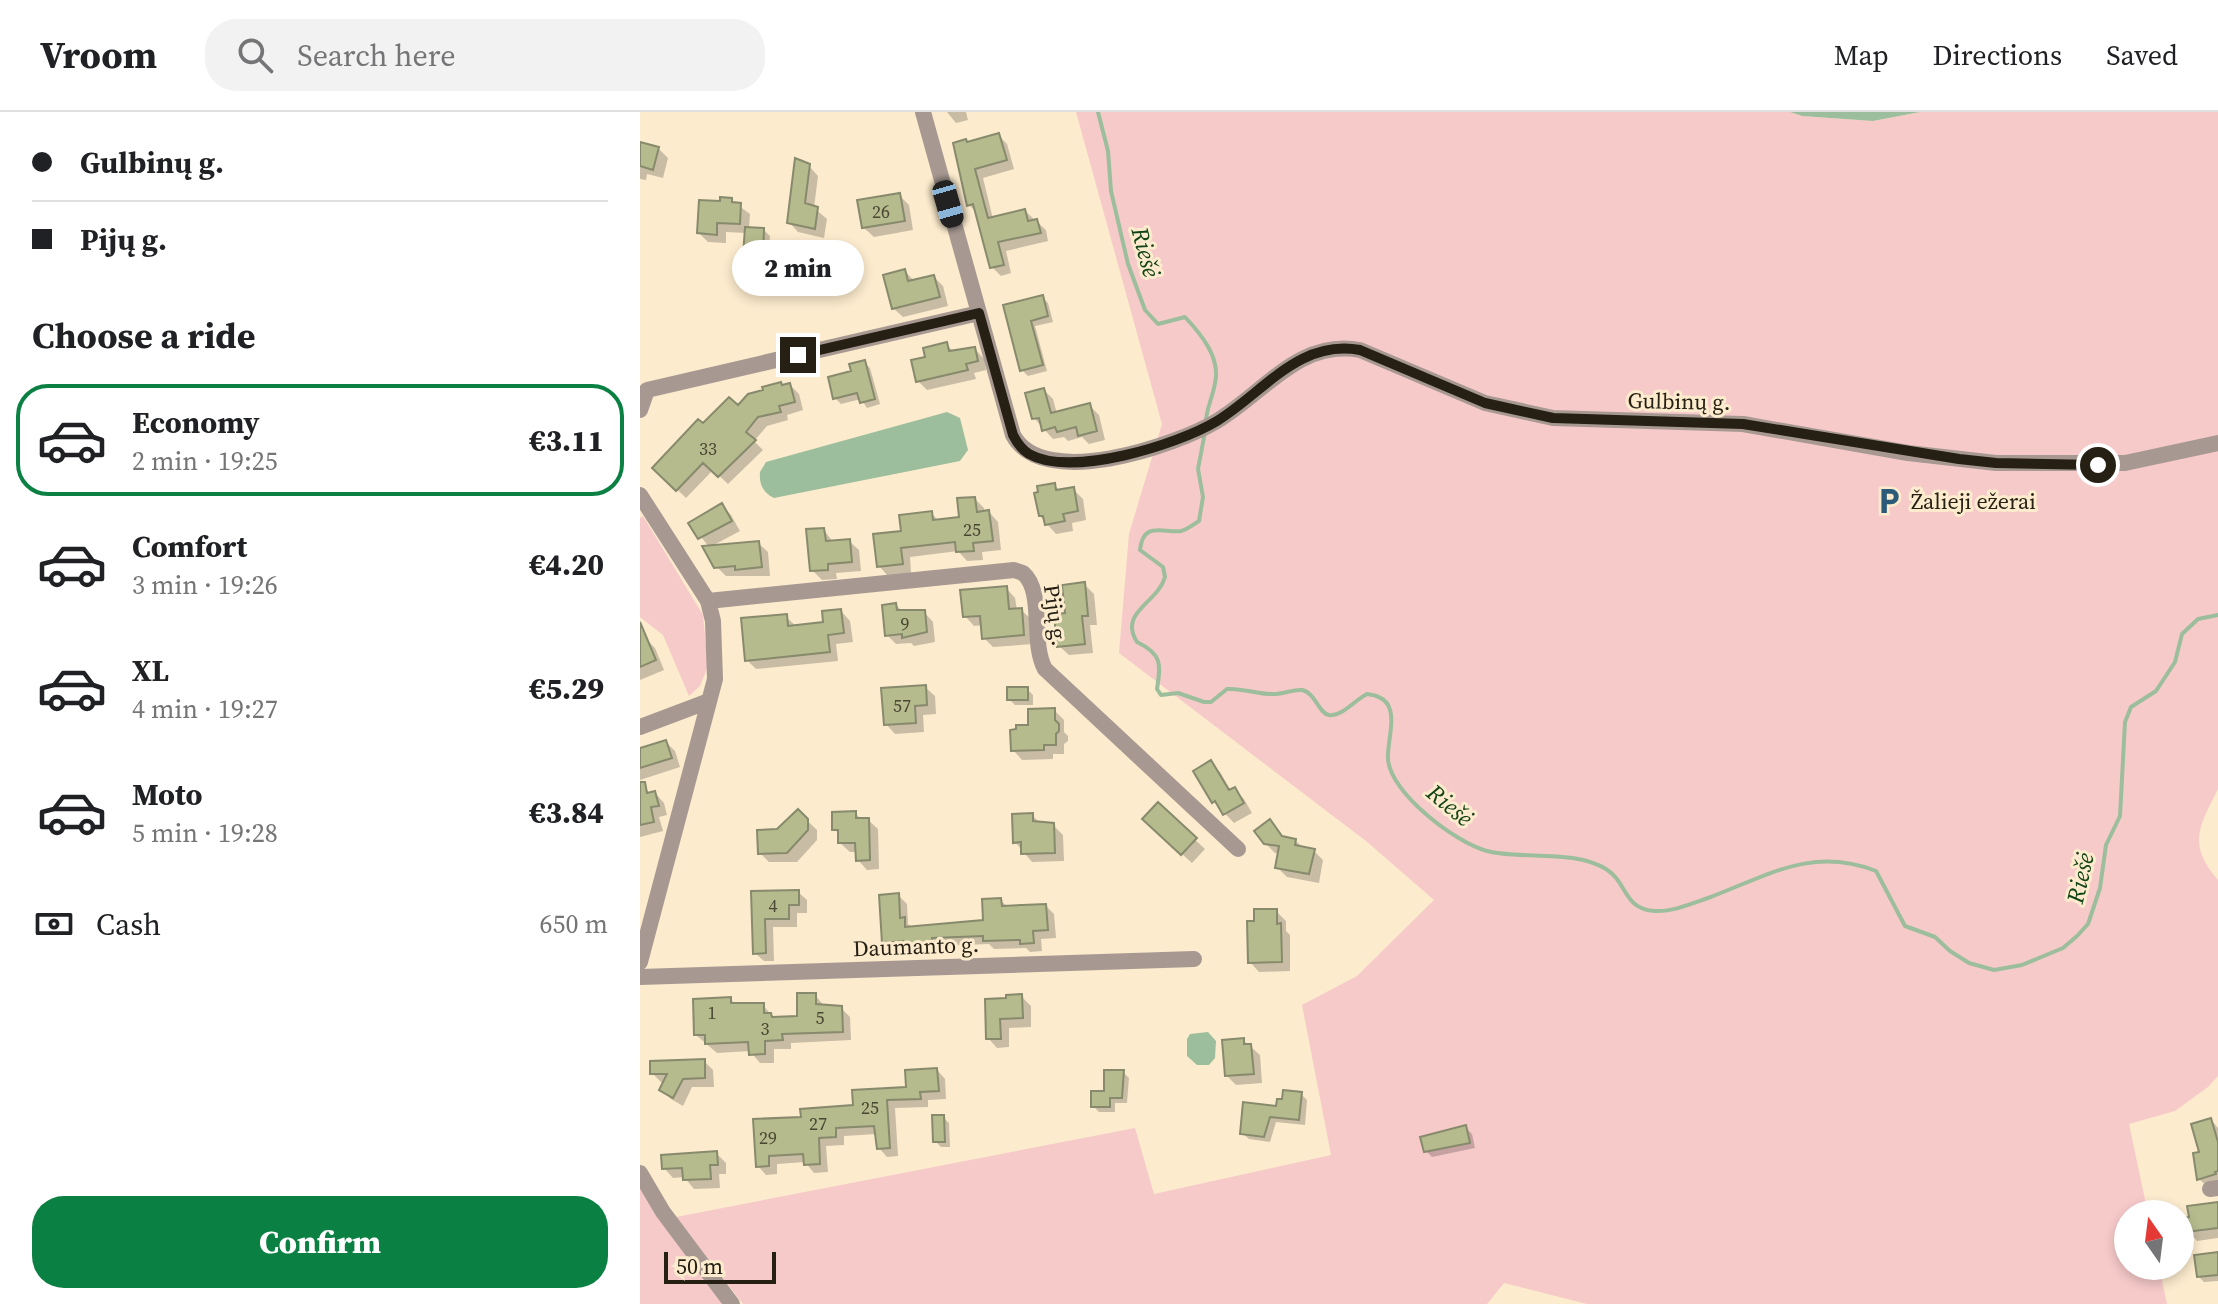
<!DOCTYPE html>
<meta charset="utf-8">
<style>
body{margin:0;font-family:"Source Serif 4",serif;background:#f2f2f2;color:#202124;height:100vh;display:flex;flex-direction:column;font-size:30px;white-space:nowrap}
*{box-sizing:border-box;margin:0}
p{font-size:26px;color:#757577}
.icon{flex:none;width:44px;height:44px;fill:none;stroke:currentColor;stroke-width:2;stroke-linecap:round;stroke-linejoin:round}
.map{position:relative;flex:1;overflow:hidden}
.panel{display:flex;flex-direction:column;background:#fff;width:640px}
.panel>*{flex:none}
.hud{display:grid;align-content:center;height:176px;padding:0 32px;background:#fff}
.needle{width:52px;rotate:346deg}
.tools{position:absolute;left:1474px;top:1088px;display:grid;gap:16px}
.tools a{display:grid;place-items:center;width:80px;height:80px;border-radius:50%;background:#fff;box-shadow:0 4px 12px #0003;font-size:40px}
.scale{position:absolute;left:24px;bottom:20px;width:112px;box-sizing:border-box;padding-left:8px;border:4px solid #251f14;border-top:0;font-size:22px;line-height:28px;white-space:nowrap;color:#251f14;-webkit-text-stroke:6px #fcebcd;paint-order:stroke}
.end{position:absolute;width:36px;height:36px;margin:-18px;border:10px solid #251f14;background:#fff;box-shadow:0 0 0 4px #fff}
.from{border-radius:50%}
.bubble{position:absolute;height:56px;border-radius:28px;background:#fff;box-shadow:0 4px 12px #0003;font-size:26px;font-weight:800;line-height:56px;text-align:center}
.car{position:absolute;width:24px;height:48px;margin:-24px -12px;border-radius:10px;box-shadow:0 0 6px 2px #0007;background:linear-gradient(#222 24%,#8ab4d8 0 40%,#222 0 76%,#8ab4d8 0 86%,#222 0)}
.hud b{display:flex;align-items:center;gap:28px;height:76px;font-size:30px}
.hud b+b{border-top:2px solid #e0e0e0}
.hud i{width:20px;height:20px;background:#202124}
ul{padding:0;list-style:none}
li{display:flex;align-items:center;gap:24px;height:112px;margin:0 16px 12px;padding:0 16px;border:4px solid transparent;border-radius:32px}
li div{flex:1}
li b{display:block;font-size:30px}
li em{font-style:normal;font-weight:800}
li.active{border-color:#0b8043}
li>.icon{width:72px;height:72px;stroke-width:1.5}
h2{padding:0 32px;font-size:36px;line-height:96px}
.pay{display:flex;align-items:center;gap:20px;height:88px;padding:0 32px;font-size:30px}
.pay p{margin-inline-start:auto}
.button{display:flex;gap:16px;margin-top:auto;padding:16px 32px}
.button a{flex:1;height:92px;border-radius:32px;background:#0b8043;color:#fff;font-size:32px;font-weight:800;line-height:92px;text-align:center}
header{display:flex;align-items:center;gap:48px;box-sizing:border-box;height:112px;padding:0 40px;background:#fff;border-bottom:2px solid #e0e0e0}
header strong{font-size:38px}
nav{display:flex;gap:44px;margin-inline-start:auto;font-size:28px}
.search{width:560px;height:72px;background:#f2f2f2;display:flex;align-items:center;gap:20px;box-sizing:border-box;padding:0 28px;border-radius:32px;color:#757577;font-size:30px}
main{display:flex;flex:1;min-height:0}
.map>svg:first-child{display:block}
.green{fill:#f7caca}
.water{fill:#9cbe9c}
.shadow{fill:#0003}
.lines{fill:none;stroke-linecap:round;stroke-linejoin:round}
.stream{stroke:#9cbe9c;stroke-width:4}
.building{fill:#b6bb8e;stroke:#878a6c;stroke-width:2}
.street{stroke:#a79992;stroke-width:16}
.route{stroke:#251f14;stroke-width:10}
.labels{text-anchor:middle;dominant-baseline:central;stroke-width:6;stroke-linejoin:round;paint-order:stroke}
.number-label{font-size:18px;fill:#494632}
.street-label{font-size:22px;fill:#251f14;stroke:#fcebcd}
.poi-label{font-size:22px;fill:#251f14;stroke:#fcebcd;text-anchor:start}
.water-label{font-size:24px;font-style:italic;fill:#114316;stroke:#fcebcd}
</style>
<header>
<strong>Vroom</strong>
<div class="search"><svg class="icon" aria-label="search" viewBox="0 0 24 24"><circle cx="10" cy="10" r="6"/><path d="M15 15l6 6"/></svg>Search here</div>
<nav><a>Map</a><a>Directions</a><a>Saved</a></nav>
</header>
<main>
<section class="panel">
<div class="hud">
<b><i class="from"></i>Gulbinų g.</b>
<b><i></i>Pijų g.</b>
</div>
<h2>Choose a ride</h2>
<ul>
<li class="active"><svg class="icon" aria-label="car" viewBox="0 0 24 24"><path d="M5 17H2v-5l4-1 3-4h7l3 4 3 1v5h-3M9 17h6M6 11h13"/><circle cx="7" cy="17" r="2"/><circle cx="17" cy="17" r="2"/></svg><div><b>Economy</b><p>2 min · 19:25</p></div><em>€3.11</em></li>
<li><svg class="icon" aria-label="car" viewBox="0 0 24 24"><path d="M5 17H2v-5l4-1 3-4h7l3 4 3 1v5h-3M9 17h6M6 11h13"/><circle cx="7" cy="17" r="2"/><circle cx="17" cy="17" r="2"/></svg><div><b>Comfort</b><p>3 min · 19:26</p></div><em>€4.20</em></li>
<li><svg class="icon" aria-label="car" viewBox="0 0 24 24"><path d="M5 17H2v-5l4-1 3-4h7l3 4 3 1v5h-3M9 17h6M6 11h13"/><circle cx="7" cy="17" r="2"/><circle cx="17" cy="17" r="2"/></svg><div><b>XL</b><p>4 min · 19:27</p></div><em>€5.29</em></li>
<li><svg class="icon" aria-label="car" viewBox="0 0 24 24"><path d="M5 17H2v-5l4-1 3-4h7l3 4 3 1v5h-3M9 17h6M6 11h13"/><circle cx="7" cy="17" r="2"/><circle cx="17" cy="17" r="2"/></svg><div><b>Moto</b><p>5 min · 19:28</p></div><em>€3.84</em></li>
</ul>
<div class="pay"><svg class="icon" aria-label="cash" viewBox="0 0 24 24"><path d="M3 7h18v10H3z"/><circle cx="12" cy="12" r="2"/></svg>Cash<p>650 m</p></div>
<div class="button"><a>Confirm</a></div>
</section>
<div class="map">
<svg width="1578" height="1192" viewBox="0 0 1578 1192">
<rect width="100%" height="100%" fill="#fcebcd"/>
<path class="green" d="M436,0H1150L1162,4L1233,9L1280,0H1578V677C1559,715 1547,732 1578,768V964L1568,975L1535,999L1489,1012L1508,1102H1488V1154H1519L1527,1192H947L864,1171L847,1192H103L36,1105L495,1016L514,1082L691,1043L662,893L717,864L794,788L726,729L479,541L489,422L522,312Z
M3,404L63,503L68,554L60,574L49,584L23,523L0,505V406Z
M0,1076L83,1192H0Z"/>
<path class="water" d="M1150,0H1280L1233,9L1162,4Z
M307,300L320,306L328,338L320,349L134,386C123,381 119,372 120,360L126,350Z
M568,920L576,929L575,946L569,953H557L547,944V927L550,922Z"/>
<path class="shadow" d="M307,0H326L328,8L316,11Z
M358,23L367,32L374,57L343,66L353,107L385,99L406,118L408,129L366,139L371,161L361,164L352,155L337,101L329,93L328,32Z
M0,32L18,36L28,46L23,66L7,62L6,68L0,67Z
M169,54L178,64L174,96L187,107L184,126L158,120L149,110Z
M259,83L269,93L273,118L234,125L224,116Z
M91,88L110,102L109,117L124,118L130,124L128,151H111L105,145L106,121L86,120V131L68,130L59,121L82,92Z
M265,159L275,170L294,165L303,174L308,194L263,205L253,196Z
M402,185L408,191L413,210L395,214L407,259L388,264L382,258L366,194Z
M306,232L314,240L335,237L344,247L346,258L334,261L336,267L287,278L278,269L288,246Z
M224,250L230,256L240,292L227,296L221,287L201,292L195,286Z
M150,273L159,282L163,298L147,303L148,308L127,314L114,329L123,338L88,372L73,358L46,386L15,356L63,314Z
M404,278L413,287L417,302L449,293L459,303L465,328L449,332L442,325L428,329L424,325L413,327L394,306Z
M414,373L421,380L433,377L443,387L446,408L432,411L433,419L416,422L400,404Z
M335,387L344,396L345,401L349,400L358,410L361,438L342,440L343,448L327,449L318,439L270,445L271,461L248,464L239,454L263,420L291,401L299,409L322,407Z
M82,393L91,403L100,419L70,435L118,431L128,440L130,464H86L76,454L69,435L51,412Z
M184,418L193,430L209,429L219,438L221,459L196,461L197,467L182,468L172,458Z
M444,472L454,482L457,513H450L453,541L429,543L419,534Z
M366,476L375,486L377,498H381L391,507L393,532L353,535L344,526L343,513L334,514L325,504Z
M256,493L263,500H284L293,510L295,530L274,534L271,531L256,532L247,523Z
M201,499L210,509L213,530L196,532L198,549L116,557L107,548L146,505L157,515L185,512Z
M6,527L15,536L24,558L0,568V529Z
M285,575L295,584L296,602L283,603L284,620L255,622L246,612Z
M387,577L393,583V593H375L369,587Z
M414,598L424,608V620L428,624V629L424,632V642H413V647L382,648L373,638L390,615Z
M26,630L35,639L40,655L0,668V638Z
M571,651L580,660L591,679L594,677L604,687L612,701L594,711L574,690Z
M15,681L24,691L27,703L19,705L23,719L0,725V685Z
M518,693L565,737L552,751L514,717Z
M158,700L177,718V728L157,750H129L120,741Z
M215,701L222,708H228L238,717L239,757L227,758L218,748V740H210L200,731V723L194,717Z
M392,703L401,712L413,713L423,723L424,749L392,750L375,730Z
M629,710L644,726L655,728L663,736L674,739L683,748L679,771L647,765L637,755L640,741H635L625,731Z
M158,780L167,788V801H157V815H133L134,849H124L115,841L113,781Z
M258,783L267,792L268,812L273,816L345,810L360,788L368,795L406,794L414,802L416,826L401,827L402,839L390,840L386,836L354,837L349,832L300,834V840L274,842L270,837L252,839L244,830Z
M636,799L646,809V819L650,823V859L619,860L610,850L616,811Z
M175,883L185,895L201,896L210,905L211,928L151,931V937H134V951H120L110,939L77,941L56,923L90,887L97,893H123L133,905L160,906Z
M381,884L391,894V915L369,916V935L357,936L348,926L347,889Z
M603,928L620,943L622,971L596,973L587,964Z
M64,949L73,958L74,975H52L43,994L31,987L21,978L25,971H22L12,961Z
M297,958L305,967L306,987L288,988V995L255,996L258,1044L247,1045L239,1036L237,1022L204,1024V1033L186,1034L188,1060L174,1061L165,1050L137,1052V1062L126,1063L118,1054L163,1006L215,995L268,977Z
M483,960L489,966L487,991H475V1000H459L453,994Z
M661,982L667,988L665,1013L636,1010L630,1030L609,1027L602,1021Z
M303,1005L309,1011L310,1035H301L295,1029Z
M1571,1008L1578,1016V1072L1569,1076L1559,1067L1561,1041Z
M826,1016L832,1022L835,1036L792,1045L786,1039Z
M76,1041L86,1051V1062H79L80,1076L54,1077L44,1065L33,1066L24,1056Z
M1578,1092V1126L1557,1129L1548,1119Z
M1578,1142V1169L1564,1170L1558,1164Z"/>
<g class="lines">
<path class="stream" d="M458,0L468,39L471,79L488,152L505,198L518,212L545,205C561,222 581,246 575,271C573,284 567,295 566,308
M565,320L558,357L563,385L559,409C554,412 547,418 541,419C522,421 503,409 500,438L523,455L525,465C518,491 478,500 497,530C522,542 521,552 517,577L521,583L538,581L564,590H571L587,577C603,576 616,582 631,582C641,583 653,577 662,578C676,581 678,601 689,603C702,605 716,587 727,582C735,583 744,585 748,593C756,607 747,631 748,647C750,681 816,731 847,739C882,748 934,737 966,757C988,771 983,797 1015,799C1032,800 1051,792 1068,786C1127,764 1171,734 1236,759L1265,814L1295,825L1310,839L1329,851L1354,858L1382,853L1423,836L1437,824L1448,812L1460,776L1466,733L1480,704L1485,610L1491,595L1516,579L1535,550L1542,522L1558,507L1578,503"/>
</g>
<path class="building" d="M359,21L367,48L335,57L348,106L385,97L388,109L397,107L401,121L358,130L364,153L350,156L333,92L327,94L313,31L326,27L327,30Z
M0,30L19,35L13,58L0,54Z
M155,46L170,52L165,91L178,95L175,117L147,111Z
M260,81L265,109L222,116L217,88Z
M80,85L92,86V90L101,91L100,112L77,111V123L57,121L59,88L80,89Z
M105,115L124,116L123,146L103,145Z
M265,157L268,169L294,163L300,185L252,197L243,163Z
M403,183L408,204L391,209L403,253L380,259L363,193Z
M307,230L309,239L335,235L338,249L326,252L328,258L276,270L271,248L285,245L283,236Z
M225,248L235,287L220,291L217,281L193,287L188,265L211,259L209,252Z
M141,270L142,273L150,271L155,290L139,294L141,300L118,305L106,320L116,328L78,365L63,351L36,379L12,356L58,307L63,311L89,285L98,293L108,282L123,278L122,275Z
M404,276L411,301L450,291L457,319L438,324L436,315L417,320L415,315L402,319L399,306L392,307L385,281Z
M415,371L416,378L434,375L438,399L423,402L425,409L405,413L403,404H399L394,381L398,380L397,374Z
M335,385L337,400L349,398L353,429L333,431L334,439L316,440L315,430L261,436L263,452L237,455L233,422L261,419L259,403L292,399L293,408L319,405L317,386Z
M82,391L92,409L58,427L48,411Z
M184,416L186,429L210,427L212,450L188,452V458L170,459L166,417Z
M119,429L122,455L95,458V454L74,456L62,434Z
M445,470L448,504H442L445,532L417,535L414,502L425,501L422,473Z
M367,474L369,497L382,496L384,523L342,527L340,504L323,505L320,478Z
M256,491L257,498H285L287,520L262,526V522L245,524L242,493Z
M201,497L204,521L188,523L190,540L105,549L101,506L147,502L148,514L183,510L182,499Z
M0,510L16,548L0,555Z
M286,573L287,593L275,594L276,611L244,613L241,576Z
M367,575H388V588H367Z
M415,596V608L419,612V619L416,622V633H404V638L371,639L370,618L376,617V613H388V597Z
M26,628L32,646L0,656V636Z
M571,648L589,678L595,675L604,691L583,703L575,689L572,691L553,659Z
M0,670H5L7,681L15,679L19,694L11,695L14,710L0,713Z
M518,690L557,726L541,743L502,707Z
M158,697L168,707V718L147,741L118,742L117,718L137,717Z
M216,699V706H229L230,748L216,749L215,731H198V718H192V700Z
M393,701V709L414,711L415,741L381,742V730L373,731L372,702Z
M630,707L642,724L656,727L655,733L675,737L669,762L635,756L639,734L624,732L614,719Z
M159,778V793H149V807H125L126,841L113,842L111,779Z
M259,781L260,806L265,805V815L343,808L342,787L361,786L362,794L406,792L408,818L393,819L394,831L380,832V828L343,829V824L292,826V832L263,834V829L242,831L239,783Z
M614,797H637V812L641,811L642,850L608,851L607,809H614Z
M157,881H176V892L202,894L203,920L142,922L143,928L125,929V942L109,943L108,930L65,932V923H54L53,887L91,885V891H124V901H131L132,905L157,904Z
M382,882L383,906L360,907L361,927H346L345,887L366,886V883Z
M604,926V932H611L614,962L585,964L582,928Z
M65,947V966L43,967L33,986L19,978L27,962H10V949Z
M297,956L299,979L280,980L281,987L247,988L250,1036L237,1037L234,1014L196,1016V1025L179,1026L180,1052L164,1053L163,1042L129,1044V1054L116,1055L113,1007L161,1005L160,997L213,993L212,978L266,975L265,958Z
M464,958H484L482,986H470V995H451V979H464Z
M643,978L662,980L659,1008L630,1005L624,1025L600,1022L603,990L636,994L637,987H642Z
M292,1003H304L305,1030H293Z
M1571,1006L1578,1030V1059L1575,1060L1576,1062L1557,1068L1553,1041L1559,1040L1551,1012Z
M826,1013L830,1031L784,1040L780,1025Z
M77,1039L78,1053H70L71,1067L43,1068L42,1056L22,1057L21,1043Z
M1578,1090V1116L1546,1120L1544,1106L1549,1105L1547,1094Z
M1578,1140V1163L1557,1165L1554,1143Z"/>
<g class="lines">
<path class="street" d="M283,0L373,323C403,379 535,334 577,309C625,280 659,227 720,238L845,291L913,306L1103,312L1268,341L1356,351H1485L1578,331
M0,298L7,278L339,201
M0,383L68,489L73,509L75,567L0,850
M68,489L374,458L383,461C405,480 390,530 405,557L598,737
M0,615L69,589
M0,865L554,847
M0,1061L23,1100L92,1192
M1570,1077L1578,1076"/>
</g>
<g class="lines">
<path class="route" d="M158,243L339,201L373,323C377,331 381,337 389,342C431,366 537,333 577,309C624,280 659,227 720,238L845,291L913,306L1103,312L1319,347L1356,351L1458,353"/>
</g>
<defs>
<g id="parking-bare" transform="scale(2.16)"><path d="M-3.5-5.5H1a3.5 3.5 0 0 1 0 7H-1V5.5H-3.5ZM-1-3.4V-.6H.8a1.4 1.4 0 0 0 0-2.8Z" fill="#2b5b79" stroke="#fcebcd" stroke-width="2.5" paint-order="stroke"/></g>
</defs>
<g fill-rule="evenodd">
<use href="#parking-bare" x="1249" y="389"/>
</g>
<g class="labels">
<g class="number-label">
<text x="241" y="99">26</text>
<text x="68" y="336">33</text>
<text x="332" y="417">25</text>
<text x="265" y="511">9</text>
<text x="262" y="593">57</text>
<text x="133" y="793">4</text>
<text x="72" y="900">1</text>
<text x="180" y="905">5</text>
<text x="125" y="916">3</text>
<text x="230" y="995">25</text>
<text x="178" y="1011">27</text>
<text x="128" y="1025">29</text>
</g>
<g class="street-label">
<text transform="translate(1039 289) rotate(1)">Gulbinų g.</text>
<text transform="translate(416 503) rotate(82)">Pijų g.</text>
<text transform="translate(276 834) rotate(-2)">Daumanto g.</text>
</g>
<g class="poi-label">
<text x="1271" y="389">Žalieji ežerai</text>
</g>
<g class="water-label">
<text transform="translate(506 140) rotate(75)">Riešė</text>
<text transform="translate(810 693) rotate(40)">Riešė</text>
<text transform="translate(1440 766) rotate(-77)">Riešė</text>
</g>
</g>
</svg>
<div class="tools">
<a><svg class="needle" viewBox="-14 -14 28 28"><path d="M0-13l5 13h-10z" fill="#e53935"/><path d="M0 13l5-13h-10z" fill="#757577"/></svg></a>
</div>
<div class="scale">50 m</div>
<i class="end from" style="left:1458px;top:353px"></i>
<i class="end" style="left:158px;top:243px"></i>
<div class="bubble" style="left:92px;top:128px;width:132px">2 min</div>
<i class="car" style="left:308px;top:92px;rotate:164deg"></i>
</div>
</main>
